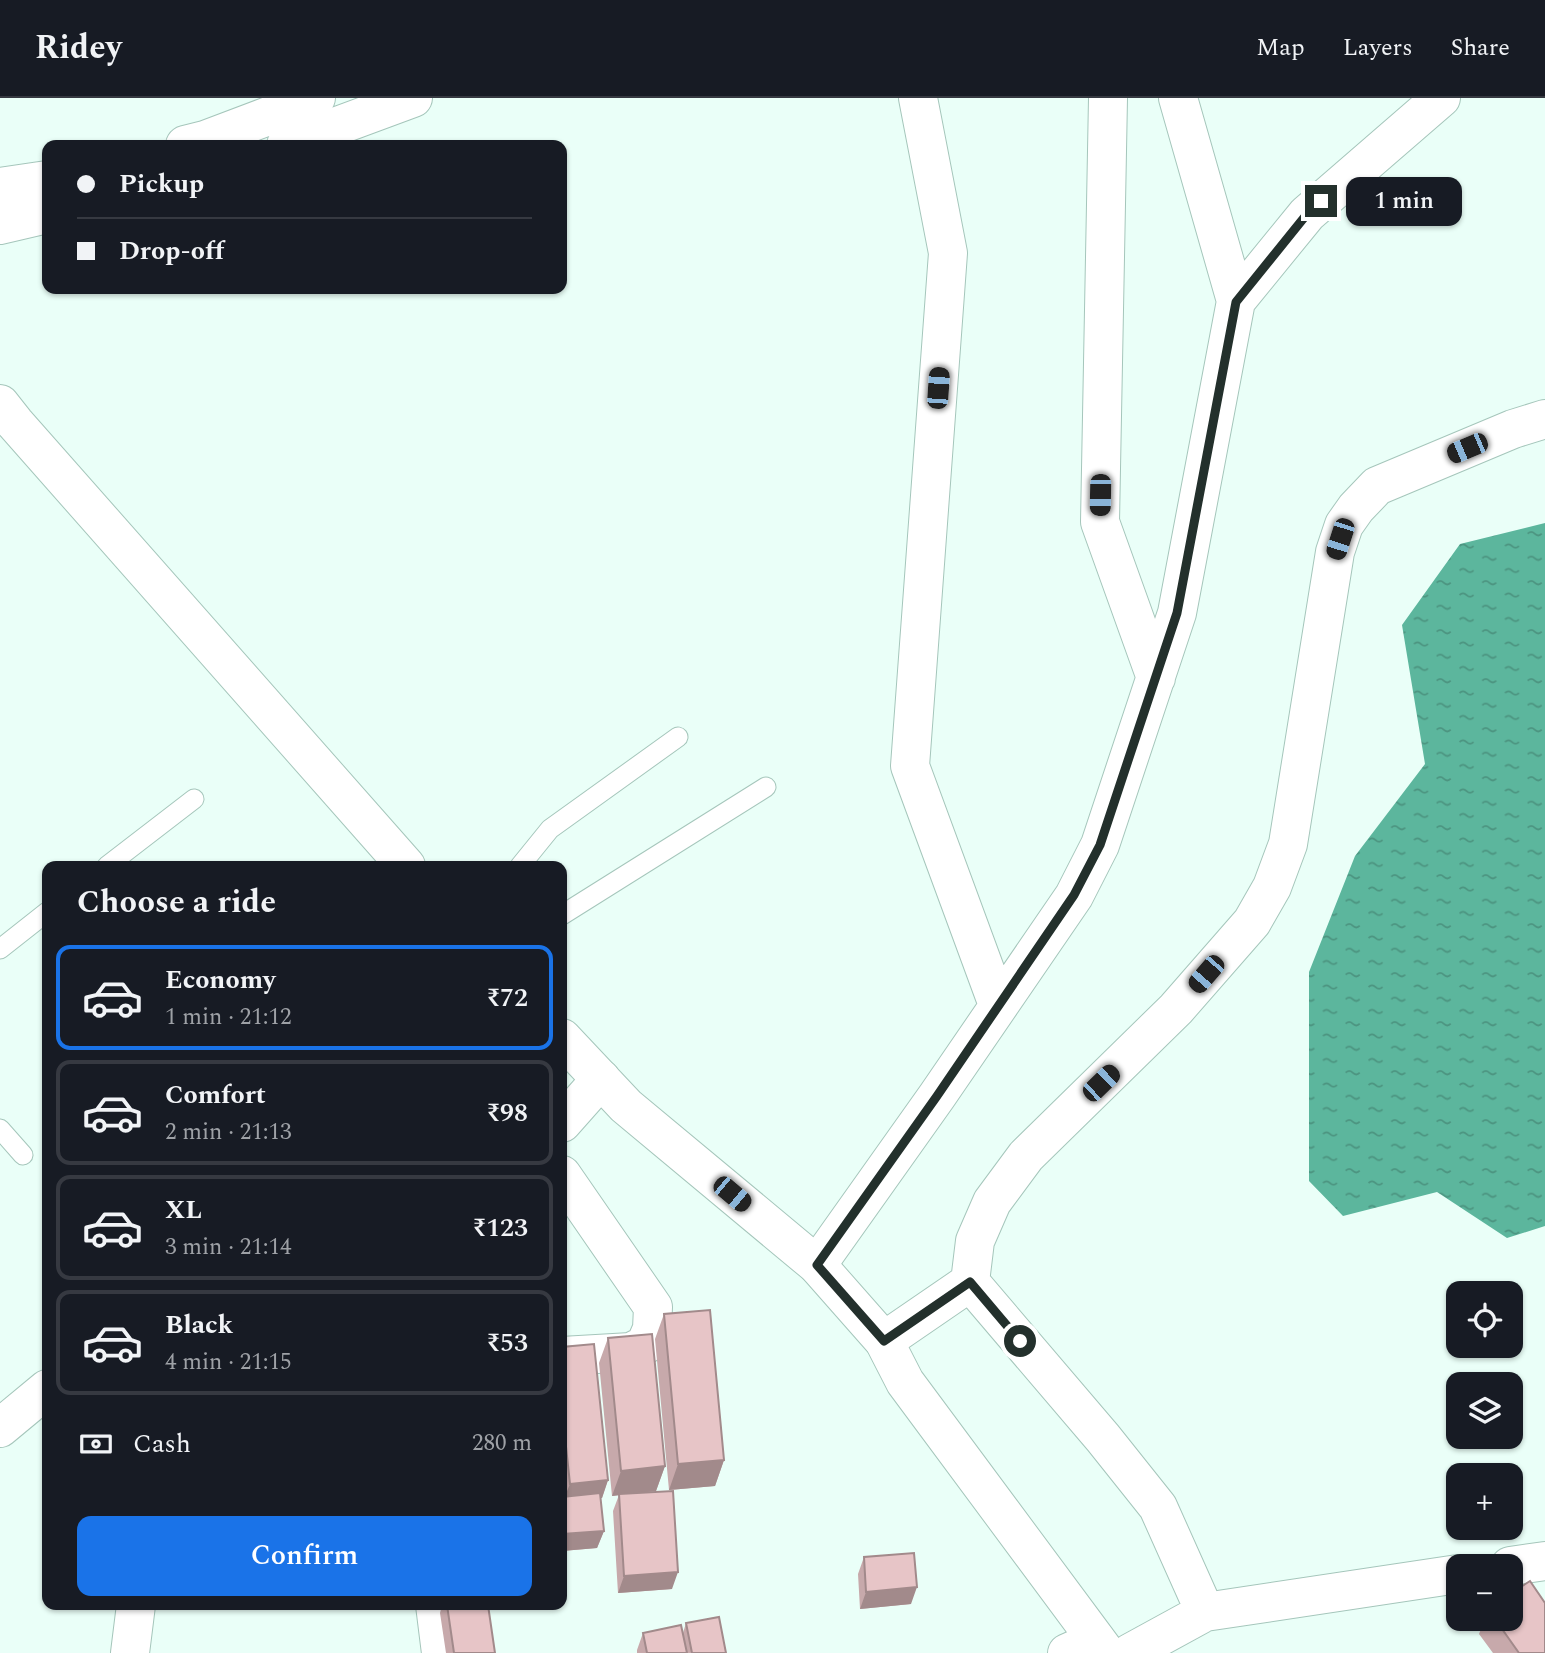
<!DOCTYPE html>
<meta charset="utf-8">
<style>
body{margin:0;font-family:Spectral,serif;background:#242831;color:#f1f3f6;height:100vh;display:flex;flex-direction:column;font-size:26px;white-space:nowrap}
*{box-sizing:border-box;margin:0}
p{font-size:23px;color:#9ea1a6}
.icon{flex:none;width:38px;height:38px;fill:none;stroke:currentColor;stroke-width:2;stroke-linecap:round;stroke-linejoin:round}
.map{position:relative;flex:1;overflow:hidden}
.side{position:absolute;left:42px;top:763px;width:525px;height:749px;display:flex;flex-direction:column;background:#171b24;border-radius:14px;box-shadow:0 2px 5px #0004}
.side>*{flex:none}
.top-card{position:absolute;left:42px;top:42px;width:525px;height:154px;border-radius:14px;box-shadow:0 2px 5px #0004;display:grid;align-content:center;height:154px;padding:0 35px;background:#171b24}
.buttons{position:absolute;left:1446px;top:1183px;display:grid;gap:14px}
.buttons a{display:grid;place-items:center;width:77px;height:77px;border-radius:14px;background:#171b24;box-shadow:0 2px 5px #0004;font-size:35px}
.end{position:absolute;width:32px;height:32px;margin:-16px;border:9px solid #23302c;background:#fff;box-shadow:0 0 0 4px #fff}
.from{border-radius:50%}
.bubble{position:absolute;height:49px;border-radius:14px;background:#171b24;box-shadow:0 2px 5px #0004;font-size:23px;font-weight:600;line-height:49px;text-align:center}
.car{position:absolute;width:21px;height:42px;margin:-21px -10px;border-radius:9px;box-shadow:0 0 5px 2px #0007;background:linear-gradient(#222 24%,#8ab4d8 0 40%,#222 0 76%,#8ab4d8 0 86%,#222 0)}
.top-card b{display:flex;align-items:center;gap:24px;height:66px;font-size:26px}
.top-card b+b{border-top:2px solid #363941}
.top-card i{width:18px;height:18px;background:#f1f3f6}
ul{padding:0;list-style:none}
li{display:flex;align-items:center;gap:21px;height:105px;margin:0 14px 10px;padding:0 21px;border:4px solid #363941;border-radius:14px}
li div{flex:1}
li b{display:block;font-size:26px}
li em{font-style:normal;font-weight:600}
li.active{border-color:#1a73e8}
li>.icon{width:63px;height:63px;stroke-width:1.5}
h2{padding:0 35px;font-size:32px;line-height:84px}
.pay{display:flex;align-items:center;gap:18px;height:77px;padding:0 35px;font-size:26px}
.pay p{margin-inline-start:auto}
.primary-button{display:flex;gap:14px;margin-top:auto;padding:14px 35px}
.primary-button a{flex:1;height:80px;border-radius:14px;background:#1a73e8;color:#fff;font-size:28px;font-weight:600;line-height:80px;text-align:center}
header{display:flex;align-items:center;gap:42px;box-sizing:border-box;height:98px;padding:0 35px;background:#171b24;border-bottom:2px solid #363941}
header strong{font-size:33px}
nav{display:flex;gap:38px;margin-inline-start:auto;font-size:24px}
.map>svg:first-child{display:block}
.water{fill:url(#water-ripples)}
.lines{fill:none;stroke-linecap:round;stroke-linejoin:round}
.service-casing{stroke:#a5c6bb;stroke-width:21}
.minor-casing{stroke:#a5c6bb;stroke-width:40}
.tertiary-casing{stroke:#a5c6bb;stroke-width:40}
.service{stroke:#fff;stroke-width:19}
.minor{stroke:#fff;stroke-width:38}
.tertiary{stroke:#fff;stroke-width:38}
.wall{fill:#c7a9ab}
.shaded-wall{fill:#a28a8b}
.building{fill:#e7c5c7;stroke:#a28a8b;stroke-width:2}
.route{stroke:#23302c;stroke-width:9}
</style>
<header>
<strong>Ridey</strong>
<nav><a>Map</a><a>Layers</a><a>Share</a></nav>
</header>
<div class="map">
<svg width="1545" height="1555" viewBox="0 0 1545 1555">
<defs>
<pattern id="water-ripples" width="26" height="14" patternUnits="userSpaceOnUse" patternTransform="scale(1.75)"><rect width="26" height="14" fill="#5cb69d"/><path d="M2 4q2-2 4 0t4 0M15 11q2-2 4 0t4 0" fill="none" stroke="#4c9480"/></pattern>
</defs>
<rect width="100%" height="100%" fill="#eafff8"/>
<path class="water" d="M1545,425V1128L1507,1140L1437,1094L1343,1118L1309,1083V874L1355,758L1425,666L1402,527L1460,446Z"/>
<g class="lines">
<g class="service-casing">
<path id="service" d="M107,768L194,701
M520,768L550,731L678,639
M562,817L766,689
M0,851L47,814
M0,1031L23,1057"/>
</g>
<g class="minor-casing">
<path id="minor" d="M918,0L948,155L910,668L998,907
M1108,0L1100,424L1156,580
M1236,203L1307,116L1441,0
M562,1025L601,981
M562,1077L653,1209L652,1231L645,1247L631,1254L562,1258
M817,1167L937,998L1074,798L1100,747L1177,515L1236,203L1178,0
M970,1184L975,1143L992,1104L1026,1058L1176,911L1252,824L1272,789L1288,746L1335,454L1344,427L1356,410L1377,388L1513,331L1545,321
M884,1243L970,1184L1103,1340L1158,1409L1205,1514
M0,1330L47,1291
M1510,1468L1545,1463
M435,1507L441,1555
M130,1555L136,1507
M1067,1555L1096,1542
M1130,1555L1205,1514L1458,1476"/>
</g>
<g class="tertiary-casing">
<path id="tertiary" d="M185,47L205,42L316,0
M286,47L413,0
M0,89L47,82
M0,127L47,116
M0,306L15,325L406,768
M562,940L626,1008L817,1167L884,1243L905,1284L1106,1555"/>
</g>
<use href="#service" class="service"/>
<use href="#minor" class="minor"/>
<use href="#tertiary" class="tertiary"/>
</g>
<path class="wall" d="M664,1216L724,1362L715,1388L669,1392L655,1241Z
M608,1240L665,1368L656,1393L643,1395L672,1491L618,1495L613,1413L619,1397L612,1398L599,1265Z
M562,1249L608,1382L602,1400H600L604,1433L597,1450L562,1453V1399H563L562,1388Z
M864,1459L911,1506L860,1511L858,1476Z
M442,1507H488L495,1555H446L440,1515Z
M1485,1521H1510L1545,1555H1493L1479,1536Z
M686,1525L726,1555H637V1552L643,1535H683Z"/>
<path class="shaded-wall" d="M724,1362L715,1388L669,1392L678,1366Z
M665,1368L656,1393L612,1398L621,1373Z
M608,1382L602,1400L563,1403L570,1386Z
M604,1433L597,1450L562,1453V1436Z
M678,1474L672,1491L618,1495L624,1478Z
M917,1489L911,1506L860,1511L866,1494Z"/>
<path class="building" d="M710,1212L724,1362L678,1366L664,1216Z
M652,1236L665,1368L621,1373L608,1240Z
M594,1246L608,1382L570,1386L562,1311V1249Z
M673,1393L678,1474L624,1478L619,1396Z
M600,1395L604,1433L562,1436V1399Z
M914,1455L917,1489L866,1494L864,1459Z
M1530,1483L1545,1505V1555H1519L1495,1521H1510V1496Z
M447,1507H488L495,1555H454Z
M719,1519L726,1555H692L686,1525Z
M681,1527L687,1555H647L643,1535Z"/>
<g class="lines">
<path class="route" d="M1020,1243L970,1184L884,1243L817,1167L937,998L1074,797L1100,747L1177,515L1236,204L1307,116L1321,103"/>
</g>
</svg>
<div class="buttons">
<a><svg class="icon" aria-label="locate" viewBox="0 0 24 24"><circle cx="12" cy="12" r="6"/><path d="M12 2v4M12 18v4M2 12h4M18 12h4"/></svg></a>
<a><svg class="icon" aria-label="layers" viewBox="0 0 24 24"><path d="M12 4l9 5-9 5-9-5zM3 14l9 5 9-5"/></svg></a>
<a>+</a>
<a>−</a>
</div>
<i class="end from" style="left:1020px;top:1243px"></i>
<i class="end" style="left:1321px;top:103px"></i>
<div class="bubble" style="left:1346px;top:79px;width:116px">1 min</div>
<i class="car" style="left:938px;top:290px;rotate:4deg"></i>
<i class="car" style="left:1467px;top:350px;rotate:247deg"></i>
<i class="car" style="left:1100px;top:397px;rotate:181deg"></i>
<i class="car" style="left:1340px;top:441px;rotate:198deg"></i>
<i class="car" style="left:1206px;top:876px;rotate:221deg"></i>
<i class="car" style="left:1101px;top:985px;rotate:46deg"></i>
<i class="car" style="left:732px;top:1096px;rotate:130deg"></i>
<div class="top-card">
<b><i class="from"></i>Pickup</b>
<b><i></i>Drop-off</b>
</div>
<section class="side">
<h2>Choose a ride</h2>
<ul>
<li class="active"><svg class="icon" aria-label="car" viewBox="0 0 24 24"><path d="M5 17H2v-5l4-1 3-4h7l3 4 3 1v5h-3M9 17h6M6 11h13"/><circle cx="7" cy="17" r="2"/><circle cx="17" cy="17" r="2"/></svg><div><b>Economy</b><p>1 min · 21:12</p></div><em>₹72</em></li>
<li><svg class="icon" aria-label="car" viewBox="0 0 24 24"><path d="M5 17H2v-5l4-1 3-4h7l3 4 3 1v5h-3M9 17h6M6 11h13"/><circle cx="7" cy="17" r="2"/><circle cx="17" cy="17" r="2"/></svg><div><b>Comfort</b><p>2 min · 21:13</p></div><em>₹98</em></li>
<li><svg class="icon" aria-label="car" viewBox="0 0 24 24"><path d="M5 17H2v-5l4-1 3-4h7l3 4 3 1v5h-3M9 17h6M6 11h13"/><circle cx="7" cy="17" r="2"/><circle cx="17" cy="17" r="2"/></svg><div><b>XL</b><p>3 min · 21:14</p></div><em>₹123</em></li>
<li><svg class="icon" aria-label="car" viewBox="0 0 24 24"><path d="M5 17H2v-5l4-1 3-4h7l3 4 3 1v5h-3M9 17h6M6 11h13"/><circle cx="7" cy="17" r="2"/><circle cx="17" cy="17" r="2"/></svg><div><b>Black</b><p>4 min · 21:15</p></div><em>₹53</em></li>
</ul>
<div class="pay"><svg class="icon" aria-label="cash" viewBox="0 0 24 24"><path d="M3 7h18v10H3z"/><circle cx="12" cy="12" r="2"/></svg>Cash<p>280 m</p></div>
<div class="primary-button"><a>Confirm</a></div>
</section>
</div>
